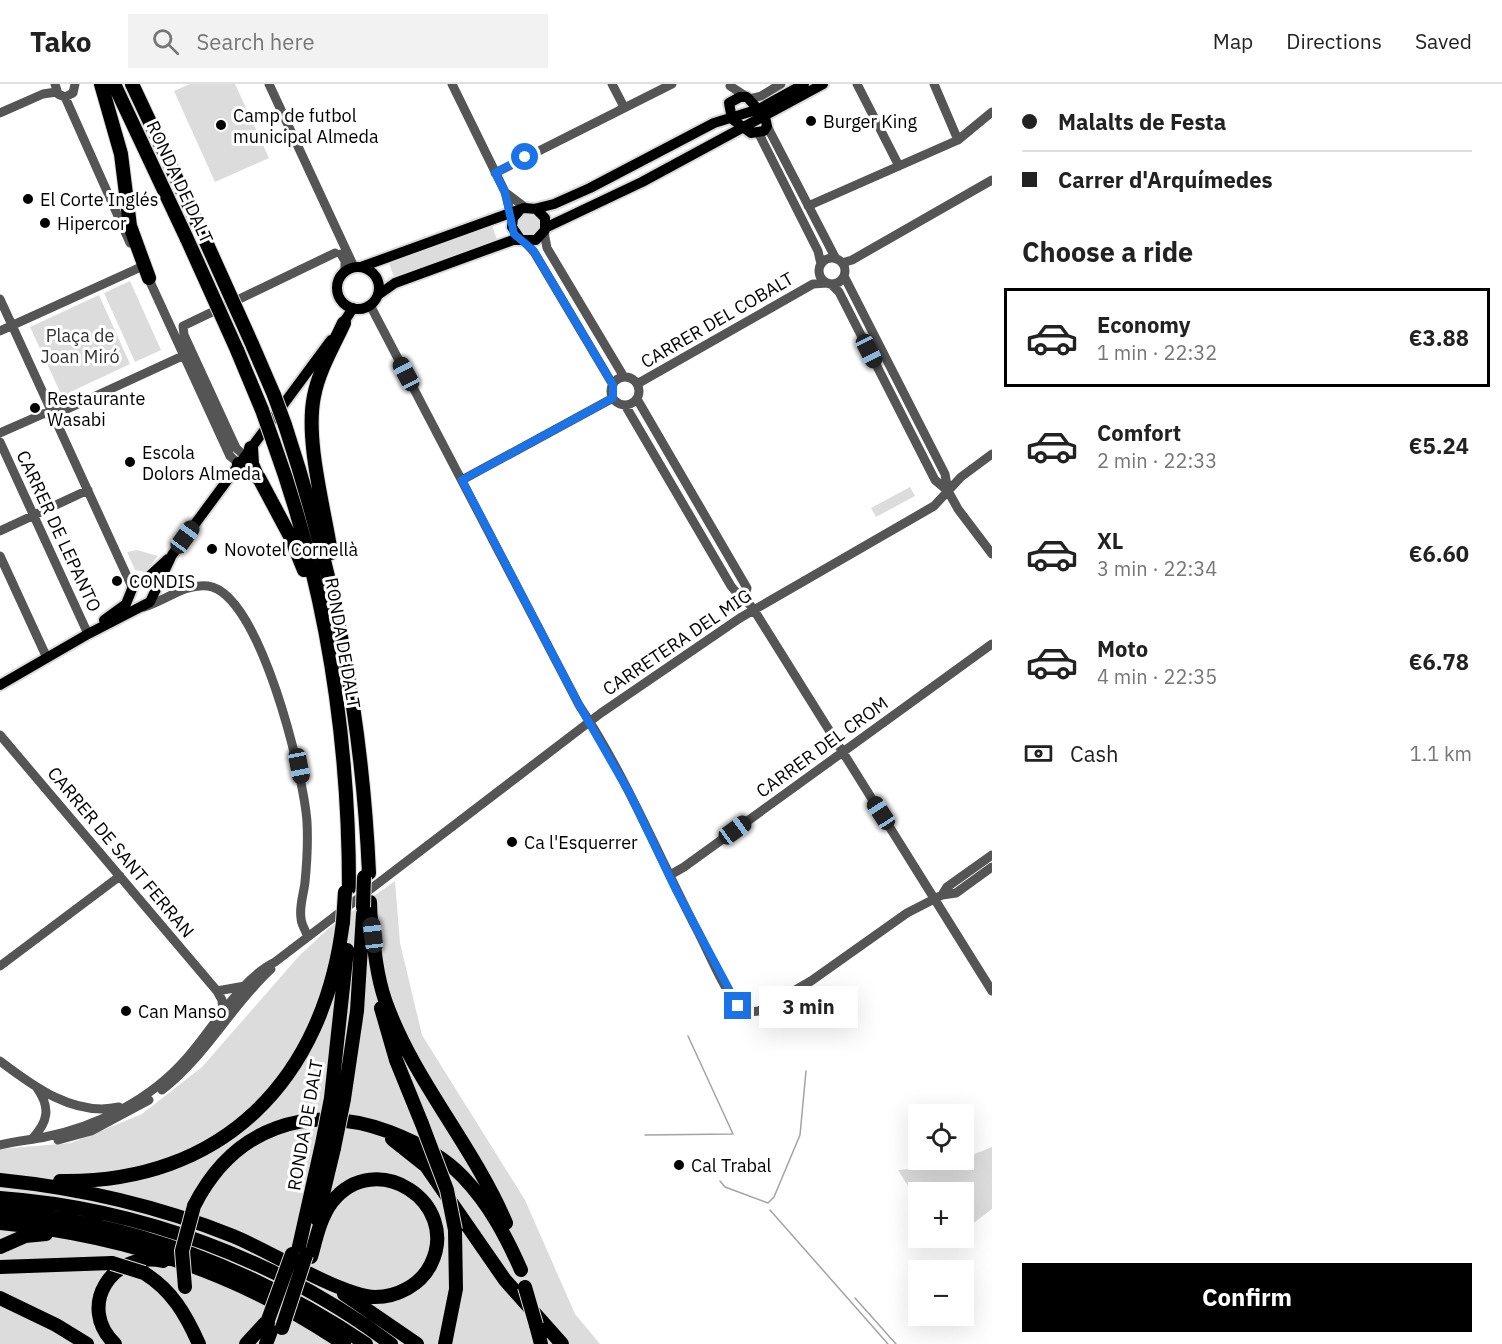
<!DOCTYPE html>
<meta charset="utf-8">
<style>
body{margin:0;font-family:"IBM Plex Sans",sans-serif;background:#f2f2f2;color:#222;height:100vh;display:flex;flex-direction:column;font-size:22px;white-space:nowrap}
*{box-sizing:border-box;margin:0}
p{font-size:20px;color:#767676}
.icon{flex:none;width:33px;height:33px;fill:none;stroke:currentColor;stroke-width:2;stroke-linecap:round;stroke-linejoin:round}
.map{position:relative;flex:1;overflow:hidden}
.sheet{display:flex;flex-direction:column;background:#fff;width:510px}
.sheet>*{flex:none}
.banner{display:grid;align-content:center;height:132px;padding:0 30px;background:#fff}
.fabs{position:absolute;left:908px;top:1020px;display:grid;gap:12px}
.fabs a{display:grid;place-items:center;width:66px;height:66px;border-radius:0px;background:#fff;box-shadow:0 6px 24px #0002;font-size:30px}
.end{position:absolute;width:27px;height:27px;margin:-14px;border:8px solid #1a73e8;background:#fff;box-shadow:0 0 0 3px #fff}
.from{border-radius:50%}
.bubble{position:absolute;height:42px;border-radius:0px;background:#fff;box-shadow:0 6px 24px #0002;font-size:20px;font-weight:700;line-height:42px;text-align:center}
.car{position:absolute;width:18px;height:36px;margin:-18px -9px;border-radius:8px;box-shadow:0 0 4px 2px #0007;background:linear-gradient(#222 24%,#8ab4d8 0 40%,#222 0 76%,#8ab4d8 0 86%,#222 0)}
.banner b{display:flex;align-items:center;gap:21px;height:57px;font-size:22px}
.banner b+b{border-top:2px solid #e0e0e0}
.banner i{width:15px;height:15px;background:#222}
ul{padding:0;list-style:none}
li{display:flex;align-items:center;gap:18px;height:99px;margin:0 12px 9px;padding:0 18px;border:3px solid transparent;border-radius:0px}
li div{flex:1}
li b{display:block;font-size:22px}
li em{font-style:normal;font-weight:700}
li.selected{border-color:#000}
li>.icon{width:54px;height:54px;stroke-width:1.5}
h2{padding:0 30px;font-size:27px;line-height:72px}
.pay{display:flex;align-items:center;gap:15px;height:66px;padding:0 30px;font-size:22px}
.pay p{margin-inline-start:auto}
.button{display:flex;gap:12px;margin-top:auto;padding:12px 30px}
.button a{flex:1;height:69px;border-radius:0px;background:#000;color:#fff;font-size:24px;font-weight:700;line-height:69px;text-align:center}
header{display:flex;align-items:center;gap:36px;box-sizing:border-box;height:84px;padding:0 30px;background:#fff;border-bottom:2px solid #e0e0e0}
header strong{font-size:28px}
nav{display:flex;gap:33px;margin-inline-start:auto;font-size:21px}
.search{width:420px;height:54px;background:#f2f2f2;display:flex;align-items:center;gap:15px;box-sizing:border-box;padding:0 21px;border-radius:0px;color:#767676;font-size:22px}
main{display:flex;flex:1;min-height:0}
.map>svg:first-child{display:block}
.green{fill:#dcdcdc}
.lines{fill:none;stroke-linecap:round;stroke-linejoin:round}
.stream{stroke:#a3a3a3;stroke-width:1.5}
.major-casing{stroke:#dbdbdb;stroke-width:14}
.highway-casing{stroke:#dbdbdb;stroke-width:16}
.minor{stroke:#555;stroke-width:9}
.major{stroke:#000;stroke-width:10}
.highway{stroke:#000;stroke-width:14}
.highway-bridge-casing{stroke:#dbdbdb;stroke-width:16;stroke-linecap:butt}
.highway-bridge{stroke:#000;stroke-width:14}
.route{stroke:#1a73e8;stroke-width:8}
.poi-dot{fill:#000;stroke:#fff;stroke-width:2}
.labels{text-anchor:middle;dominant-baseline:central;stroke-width:6;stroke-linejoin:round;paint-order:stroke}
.poi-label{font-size:18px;fill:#000;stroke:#fff;text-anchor:start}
.street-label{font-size:18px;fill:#000;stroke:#fff}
.park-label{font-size:18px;fill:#333;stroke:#fff}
</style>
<header>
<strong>Tako</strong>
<div class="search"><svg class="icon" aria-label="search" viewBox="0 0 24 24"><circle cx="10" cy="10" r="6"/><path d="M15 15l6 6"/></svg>Search here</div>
<nav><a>Map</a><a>Directions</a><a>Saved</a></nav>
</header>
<main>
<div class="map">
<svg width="992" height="1260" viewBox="0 0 992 1260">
<rect width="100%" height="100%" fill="#fff"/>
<path class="green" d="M190,0H235L269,74L215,98L174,7Z
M517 141a11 11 0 1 1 22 0a11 11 0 1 1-22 0Z
M492,141L497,156L394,193L389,179Z
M130,197L161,266L135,278L104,209Z
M99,211L130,280L62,312L30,243Z
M910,403L915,412L876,433L871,424Z
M137,466L158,472L145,488L135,486L127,468Z
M395,797L400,859L422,951L525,1116L575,1230L600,1260H0V1065L71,1059L142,1030L202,983L299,872L329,844Z
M992,1063V1125L963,1147V1108H918V1118L898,1086C933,1084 961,1076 992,1063Z"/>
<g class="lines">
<path class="stream" d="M645,1051L733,1050L688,952
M720,1097L725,1103L768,1119L774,1113L800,1051L806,987
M770,1126L888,1260
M855,1214L896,1260"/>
<g class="major-casing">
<path id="major" d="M740,13H747L765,33L767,42L764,47L751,49L732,35L729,19Z
M534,125L554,120L590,104L714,39L759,25L804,0
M519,127L513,134L512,143L521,156
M545,144L642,98L823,0
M361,183L524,124L536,125L545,134V146L536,156H513L395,199L378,211
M337 204a21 21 0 1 1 42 0a21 21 0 1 1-42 0Z
M340,244L353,224
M104,536L126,520L134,500L144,497L168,475
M0,601L88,550L150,518L172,471L331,256"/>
</g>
<g class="highway-casing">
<path id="highway" d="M101,0L121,70L130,142L149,194
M114,0L187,155
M132,0L202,149
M252,260L274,311
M237,266L262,326
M285,341C334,490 362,631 369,789
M273,357C325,500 349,652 349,804
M251,364L252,380L258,394
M239,380L259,394L291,454L304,486
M331,469C324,423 305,356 314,312C319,286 333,263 344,239
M370,818L371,842
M371,834C374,862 376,889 385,916C413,996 473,1061 506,1139
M381,924L396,976L422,1040
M331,1014L347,866
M344,1015L357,927L363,830
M392,1055L426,1082L505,1196L562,1260
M0,1096C80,1104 158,1122 233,1152C270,1167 339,1211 375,1213C397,1213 421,1201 431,1180C461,1118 375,1063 332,1118C320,1134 316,1155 311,1173
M60,1097C223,1100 324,995 343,838
M0,1114C139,1124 279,1176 391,1260
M194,1122C234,1043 308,1018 390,1048C416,1058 443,1072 463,1093C489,1120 506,1152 521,1186
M0,1128C132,1137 257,1187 366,1260
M317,1135L334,1064
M0,1139C124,1151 241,1190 344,1260
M0,1163L25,1152L46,1150
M298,1167L322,1060
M0,1183L112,1179
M144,1189C172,1206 186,1231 199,1260
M344,1210L417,1260
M0,1214L56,1241L87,1260
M536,1241L541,1260
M115,1260C76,1223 112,1166 163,1177
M246,1260L268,1236
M266,1260L274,1239
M445,1260L456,1205L455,1146"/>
</g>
<path class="minor" d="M55,0L58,10L65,13L73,9L75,0
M269,0L354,183
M452,0L505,108L512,135
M612,0L624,23
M857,0L899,82
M934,0L958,56
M730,2L747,13
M65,13L130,159
M749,15L761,12L781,0
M0,29L43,10L56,8
M767,42L836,175
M759,50L818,167L821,180
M495,89L672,0
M505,108L526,124
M808,122L958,56L992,28
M544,148L547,164L624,293
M524,157L534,168L613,301
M341,170L345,177V188
M819 187a13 13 0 1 1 26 0a13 13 0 1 1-26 0Z
M842,179L852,176L992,96
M146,189L230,372L239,380
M844,192L945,390L948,407L958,425L992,470
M831,200L839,208L935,396L948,407
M0,215L132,503
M370,221L579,621C626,692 658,771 697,846C710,871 721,900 738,922L749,928L759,927L811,897L907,829L942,811L956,809L992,783
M0,247L141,183
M611 307a14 14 0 1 1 28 0a14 14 0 1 1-28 0Z
M637,300L813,200L827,199
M637,315L747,504L745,513
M625,321L731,502C738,512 747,515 754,526L992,907
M0,349L43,330L65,326L189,269
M0,358L88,550
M245,372L236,364L184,251L183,242L335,169
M462,396L613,314
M0,447L88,406
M0,472L47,574
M144,523C165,517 185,499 208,502C260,509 304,693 307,738C308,758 307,778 305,798C304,809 299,822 301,834C301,840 305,845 307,851
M0,651L217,907L222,916L223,930
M670,791L684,783L992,560
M942,811L947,803L992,771
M0,882L120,792
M217,907L245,902
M0,977C33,1002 74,1033 119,1023
M162,1006C206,972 231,922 271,885
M32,1055C48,1038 51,1024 37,1004
M58,1056L91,1047L149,1016
M0,1061C15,1057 30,1056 45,1053C98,1042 150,1016 186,975C213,945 240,895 275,878L601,629L740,534L934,422L961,393L992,370"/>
<use href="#major" class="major"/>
<use href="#highway" class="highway"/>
<g class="highway-bridge-casing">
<path id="highway-bridge" d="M202,149L252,260
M187,155L237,266
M274,311L285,341
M262,326L273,357
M363,823L364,793
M343,838L345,808
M422,1040L447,1106L455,1146
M322,1060L331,1014
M334,1064L344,1015
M112,1179L144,1189
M185,1203L182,1167L194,1122
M525,1203L536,1241
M268,1236L292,1170
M282,1244L306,1171"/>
</g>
<use href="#highway-bridge" class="highway-bridge"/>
</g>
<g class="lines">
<path class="route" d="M525,73L495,89L505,108L514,150L533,166L613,301V314L462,396L579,621L630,710L675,804L738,922"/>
</g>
<g class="poi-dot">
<circle cx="811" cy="37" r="6"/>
<circle cx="221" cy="41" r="6"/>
<circle cx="28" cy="115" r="6"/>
<circle cx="45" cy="139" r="6"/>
<circle cx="35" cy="324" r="6"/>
<circle cx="130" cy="378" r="6"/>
<circle cx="212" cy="465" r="6"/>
<circle cx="117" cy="497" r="6"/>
<circle cx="512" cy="758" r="6"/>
<circle cx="126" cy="927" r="6"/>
<circle cx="679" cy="1081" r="6"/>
</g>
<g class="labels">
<g class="poi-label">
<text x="233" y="31">Camp de futbol<tspan x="233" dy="21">municipal Almeda</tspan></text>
<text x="823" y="37">Burger King</text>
<text x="40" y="115">El Corte Inglés</text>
<text x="57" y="139">Hipercor</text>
<text x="47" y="314">Restaurante<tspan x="47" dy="21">Wasabi</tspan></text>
<text x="142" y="368">Escola<tspan x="142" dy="21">Dolors Almeda</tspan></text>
<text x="224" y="465">Novotel Cornellà</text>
<text x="129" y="497">CONDIS</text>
<text x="524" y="758">Ca l'Esquerrer</text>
<text x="138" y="927">Can Manso</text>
<text x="691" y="1081">Cal Trabal</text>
</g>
<g class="street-label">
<text transform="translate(180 98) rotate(65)">RONDA DE DALT</text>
<text transform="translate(717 236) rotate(-30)">CARRER DEL COBALT</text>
<text transform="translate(59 447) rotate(65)">CARRER DE LEPANTO</text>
<text transform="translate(677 558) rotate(-34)">CARRETERA DEL MIG</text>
<text transform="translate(343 559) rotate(80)">RONDA DE DALT</text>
<text transform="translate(822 663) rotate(-36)">CARRER DEL CROM</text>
<text transform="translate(121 768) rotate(50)">CARRER DE SANT FERRAN</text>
<text transform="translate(305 1041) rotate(-80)">RONDA DE DALT</text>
</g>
<g class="park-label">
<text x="80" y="251">Plaça de<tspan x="80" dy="21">Joan Miró</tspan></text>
</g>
</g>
</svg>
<div class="fabs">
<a><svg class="icon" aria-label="locate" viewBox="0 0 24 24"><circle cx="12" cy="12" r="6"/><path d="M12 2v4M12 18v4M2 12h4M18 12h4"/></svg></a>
<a>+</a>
<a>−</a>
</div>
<i class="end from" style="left:525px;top:73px"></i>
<i class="end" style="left:738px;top:922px"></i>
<div class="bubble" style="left:759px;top:902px;width:99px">3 min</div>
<i class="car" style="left:869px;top:267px;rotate:153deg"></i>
<i class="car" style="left:406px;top:290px;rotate:332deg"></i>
<i class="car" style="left:185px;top:453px;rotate:36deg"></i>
<i class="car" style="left:299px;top:682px;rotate:169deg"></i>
<i class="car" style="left:881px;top:729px;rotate:327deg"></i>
<i class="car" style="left:735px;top:746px;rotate:54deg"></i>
<i class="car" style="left:373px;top:851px;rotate:353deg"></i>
</div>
<section class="sheet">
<div class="banner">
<b><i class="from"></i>Malalts de Festa</b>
<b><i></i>Carrer d'Arquímedes</b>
</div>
<h2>Choose a ride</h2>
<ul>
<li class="selected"><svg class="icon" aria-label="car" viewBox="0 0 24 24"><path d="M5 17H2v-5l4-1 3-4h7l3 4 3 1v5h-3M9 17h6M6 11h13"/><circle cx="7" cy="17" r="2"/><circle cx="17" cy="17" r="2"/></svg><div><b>Economy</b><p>1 min · 22:32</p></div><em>€3.88</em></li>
<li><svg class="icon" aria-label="car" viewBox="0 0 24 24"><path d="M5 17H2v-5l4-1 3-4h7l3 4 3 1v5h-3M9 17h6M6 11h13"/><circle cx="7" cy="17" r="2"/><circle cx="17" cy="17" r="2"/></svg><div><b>Comfort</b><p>2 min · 22:33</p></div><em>€5.24</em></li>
<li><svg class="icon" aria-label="car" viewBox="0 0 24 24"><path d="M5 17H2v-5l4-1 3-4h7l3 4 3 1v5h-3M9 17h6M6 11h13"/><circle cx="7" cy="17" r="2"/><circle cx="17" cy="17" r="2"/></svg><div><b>XL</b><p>3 min · 22:34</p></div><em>€6.60</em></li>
<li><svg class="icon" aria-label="car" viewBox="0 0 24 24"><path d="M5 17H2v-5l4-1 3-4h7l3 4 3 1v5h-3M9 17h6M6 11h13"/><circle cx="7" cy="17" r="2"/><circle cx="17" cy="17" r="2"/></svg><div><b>Moto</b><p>4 min · 22:35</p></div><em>€6.78</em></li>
</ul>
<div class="pay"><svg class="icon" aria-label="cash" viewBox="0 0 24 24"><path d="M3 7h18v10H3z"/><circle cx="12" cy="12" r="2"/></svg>Cash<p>1.1 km</p></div>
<div class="button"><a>Confirm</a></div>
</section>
</main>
